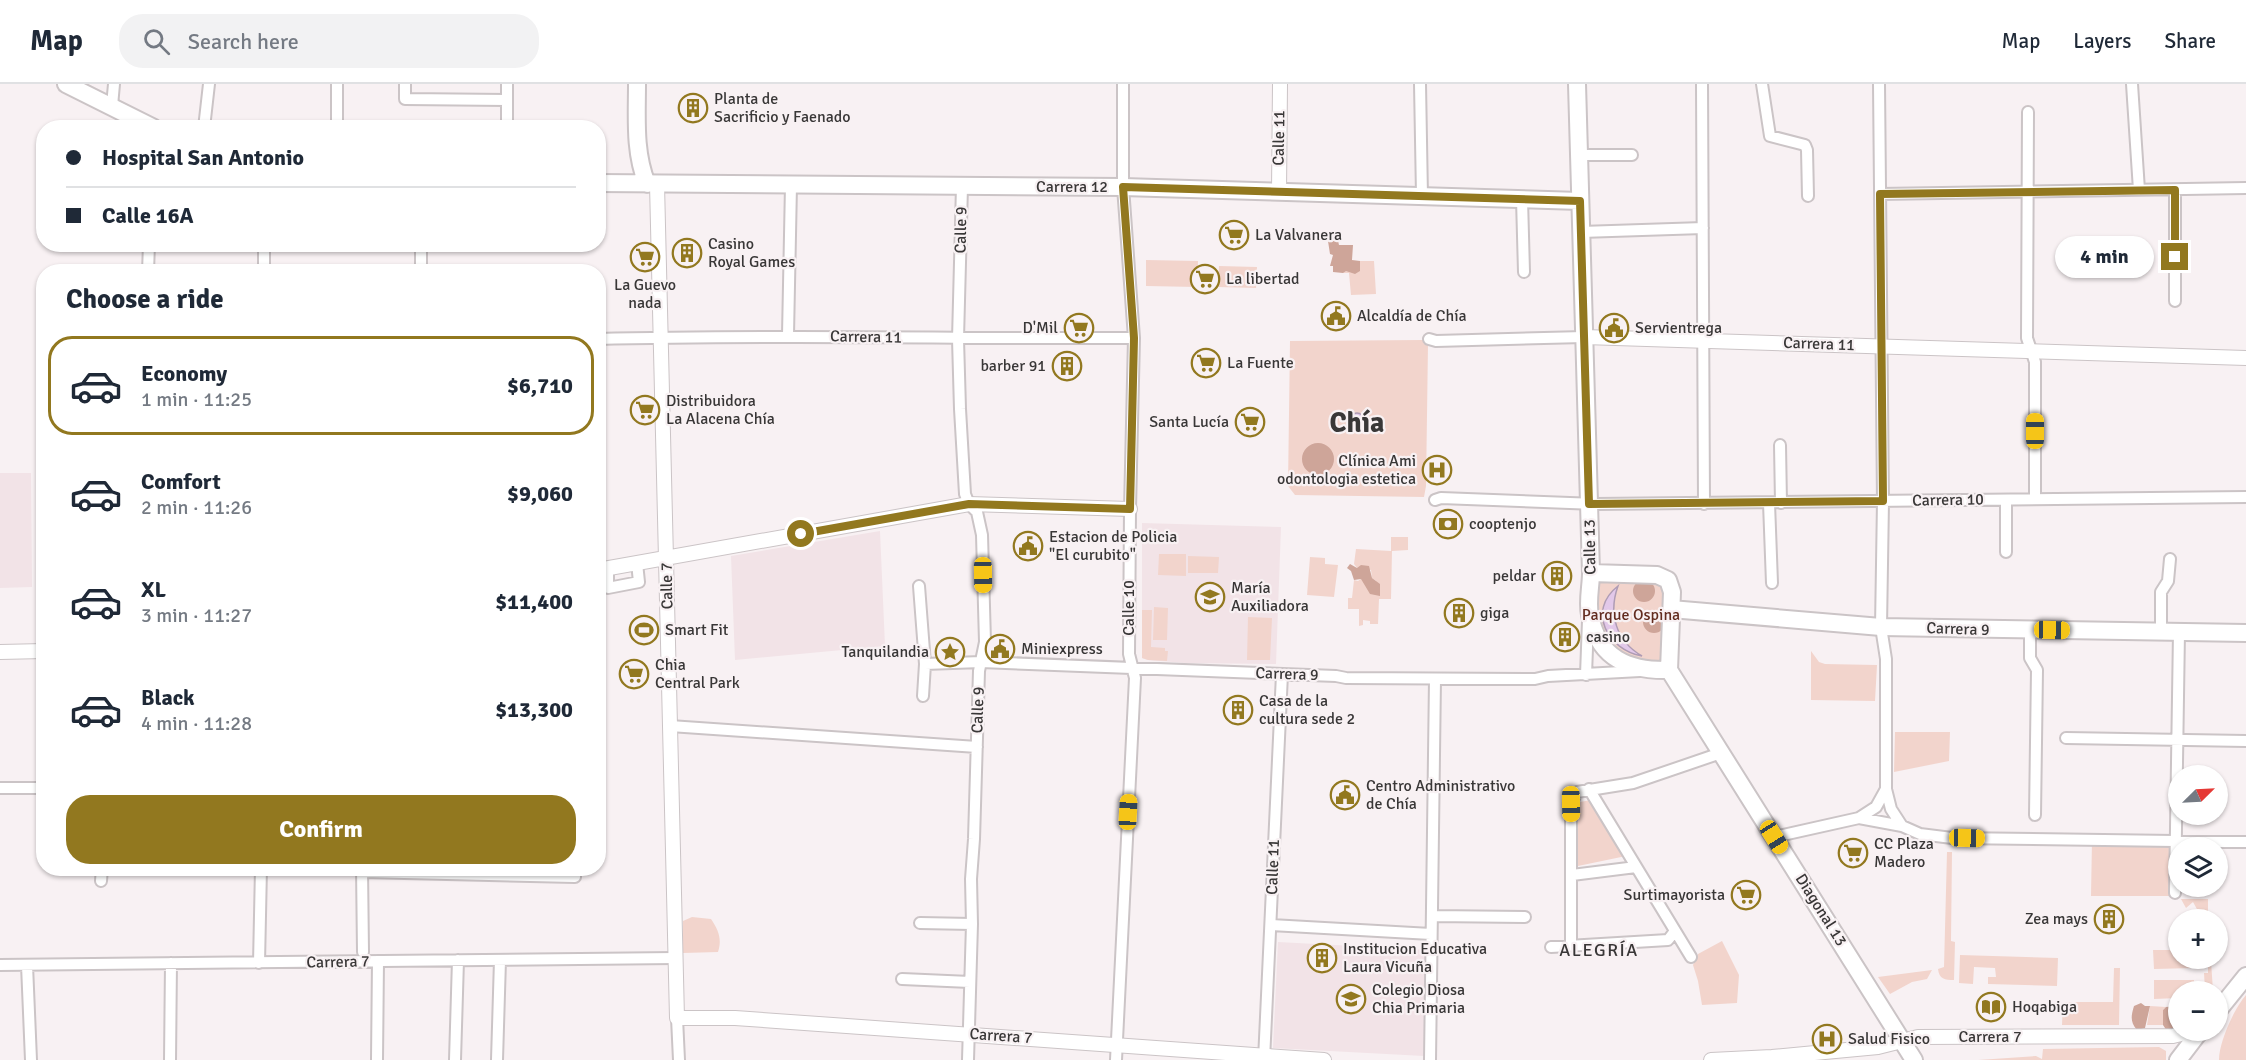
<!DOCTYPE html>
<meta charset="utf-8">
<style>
body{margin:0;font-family:Signika,sans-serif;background:#f2f2f3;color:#1f2937;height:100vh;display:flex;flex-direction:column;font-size:22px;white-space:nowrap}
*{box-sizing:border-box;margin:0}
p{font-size:20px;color:#747a83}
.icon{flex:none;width:33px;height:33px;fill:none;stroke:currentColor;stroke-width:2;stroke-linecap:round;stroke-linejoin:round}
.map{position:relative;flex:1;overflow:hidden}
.side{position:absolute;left:36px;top:180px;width:570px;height:612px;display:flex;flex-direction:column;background:#fff;border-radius:24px;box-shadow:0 2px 4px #0004}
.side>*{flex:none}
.banner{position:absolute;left:36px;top:36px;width:570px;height:132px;border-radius:24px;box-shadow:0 2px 4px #0004;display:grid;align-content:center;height:132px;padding:0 30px;background:#fff}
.needle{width:39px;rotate:66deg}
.tools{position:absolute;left:2168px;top:681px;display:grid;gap:12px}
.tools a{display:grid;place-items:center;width:60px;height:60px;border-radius:50%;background:#fff;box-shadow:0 2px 4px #0004;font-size:30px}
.end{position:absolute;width:27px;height:27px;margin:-14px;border:8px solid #92781f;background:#fff;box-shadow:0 0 0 3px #fff}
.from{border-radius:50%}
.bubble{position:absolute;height:42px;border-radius:21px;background:#fff;box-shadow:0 2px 4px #0004;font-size:20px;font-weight:700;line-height:42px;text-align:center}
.car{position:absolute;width:18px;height:36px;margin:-18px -9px;border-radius:8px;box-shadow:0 0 4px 2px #0007;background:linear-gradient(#f5c518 24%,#345 0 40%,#f5c518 0 76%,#345 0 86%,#f5c518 0)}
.banner b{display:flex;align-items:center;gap:21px;height:57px;font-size:22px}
.banner b+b{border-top:2px solid #e0e1e3}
.banner i{width:15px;height:15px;background:#1f2937}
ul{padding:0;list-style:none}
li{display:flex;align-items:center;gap:18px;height:99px;margin:0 12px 9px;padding:0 18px;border:3px solid transparent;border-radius:24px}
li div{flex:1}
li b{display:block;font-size:22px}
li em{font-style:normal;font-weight:700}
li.on{border-color:#92781f}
li>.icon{width:54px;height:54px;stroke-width:1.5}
h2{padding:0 30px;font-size:27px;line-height:72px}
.action{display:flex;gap:12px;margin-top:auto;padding:12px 30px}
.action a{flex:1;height:69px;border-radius:24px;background:#92781f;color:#fff;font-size:24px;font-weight:700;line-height:69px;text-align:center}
header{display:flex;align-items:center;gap:36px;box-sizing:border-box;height:84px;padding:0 30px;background:#fff;border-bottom:2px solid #e0e1e3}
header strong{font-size:28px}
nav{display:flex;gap:33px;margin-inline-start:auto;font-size:21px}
.search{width:420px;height:54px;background:#f2f2f3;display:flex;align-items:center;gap:15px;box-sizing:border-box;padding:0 21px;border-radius:24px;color:#747a83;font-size:22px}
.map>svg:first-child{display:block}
.built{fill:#f2e3e7}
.green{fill:#f2d4cc}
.forest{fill:#cea599}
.water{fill:#e2c8e9;stroke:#af9cb4;stroke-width:1.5}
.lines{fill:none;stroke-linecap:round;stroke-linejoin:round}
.minor-casing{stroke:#cbc4c6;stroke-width:14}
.tertiary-casing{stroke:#cbc4c6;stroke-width:16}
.secondary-casing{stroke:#cbc4c6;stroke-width:20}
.minor{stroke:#fff;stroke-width:10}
.tertiary{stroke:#fff;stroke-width:14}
.secondary{stroke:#fff;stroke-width:16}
.route{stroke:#92781f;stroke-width:8}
.labels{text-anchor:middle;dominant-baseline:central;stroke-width:4.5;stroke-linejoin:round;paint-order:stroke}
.poi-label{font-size:16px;fill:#393737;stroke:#f8f1f3;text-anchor:start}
.street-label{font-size:16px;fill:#393737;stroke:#f8f1f3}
.park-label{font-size:16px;fill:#622c1f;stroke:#f8f1f3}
.neighbourhood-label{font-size:18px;letter-spacing:1.5px;fill:#393737;stroke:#f8f1f3}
.town-label{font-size:28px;font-weight:bold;fill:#393737;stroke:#f8f1f3}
</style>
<header>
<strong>Map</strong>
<div class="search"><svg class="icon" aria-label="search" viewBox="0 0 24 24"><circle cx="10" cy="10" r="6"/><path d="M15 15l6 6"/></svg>Search here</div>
<nav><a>Map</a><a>Layers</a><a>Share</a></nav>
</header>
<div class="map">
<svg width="2246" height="976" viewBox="0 0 2246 976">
<rect width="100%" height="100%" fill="#f8f1f3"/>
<path class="built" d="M0,389H31L32,503L0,504Z
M1142,439L1281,443L1276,580L1185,579L1148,576L1142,574Z
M880,447L885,562L735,576L731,472Z
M1278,858L1429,866L1424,972L1273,964Z"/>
<path class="green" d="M1146,176L1198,177L1197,203L1146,202Z
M1360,177H1374L1376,210L1351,211L1349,189H1343L1345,186L1360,187Z
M1219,182L1257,183L1256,204L1218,203Z
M1423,256L1428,260L1426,402L1424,413L1295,411L1288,402L1290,257Z
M1391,453H1408V466L1392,467L1391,515H1379L1378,540H1370V537L1363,536V541L1359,542V525H1348V514H1352L1354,496L1358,497L1362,494L1376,510L1380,511L1376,497L1372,494L1371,486L1357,484L1354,480L1356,465L1391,467Z
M1159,470H1186V492L1158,491Z
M1188,472L1219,473L1218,489H1188Z
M1310,473L1325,474V480L1338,481L1334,513L1307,511Z
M1597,493H1650L1667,501L1665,583L1617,571L1595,539Z
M1154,523L1168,524L1167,556H1153Z
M1142,526H1152L1151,563L1165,564V567H1168L1167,577L1148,576L1142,574Z
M1248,533L1272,534L1270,576H1247Z
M1811,567L1819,578L1825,580L1877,581L1875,617L1811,616Z
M1895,648H1950L1949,677L1894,688Z
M1591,716L1626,772L1578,782L1575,769L1580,718Z
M2092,756L2176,758V812H2091Z
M1947,768H1952L1951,857L1955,858L1954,896C1945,896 1939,895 1938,885L1944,883Z
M2181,815H2208V835H2199L2198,827L2193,818L2186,824Z
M692,833L711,835C719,847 722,855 718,868L683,869V837Z
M1722,857L1739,891L1737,919L1702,921L1698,897L1693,881L1698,870Z
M2153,866H2178V874L2194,875V884L2154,885Z
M1960,871L2058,874L2057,902L1988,900V893H1996L1995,884L1974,883L1973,900L1959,899Z
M2208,877H2211L2213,907H2205L2204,889H2208Z
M2114,884H2120L2119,941H2062L2063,918H2113Z
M1932,886L1927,895L1912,898L1890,910L1878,893Z
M2154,896H2194V907L2178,908V914L2154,915Z
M2246,911V976H2219C2219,958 2234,925 2246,911Z
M2150,922L2166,923L2163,926V941H2147Z
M2159,963L2166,967V976H1978L2036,972L2042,975L2043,965Z"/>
<path class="forest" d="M1328,157H1338L1339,161H1353L1352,176L1360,177V187L1355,190L1346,187L1343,189L1333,188V182H1330L1333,171L1330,170Z
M1302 375a16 16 0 1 1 32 0a16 16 0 1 1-32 0Z
M1350,480L1357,484L1361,481L1369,482L1372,494L1380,500V512L1370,510L1361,495L1354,496L1351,487L1347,484Z
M1633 507a11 11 0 1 1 22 0a11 11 0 1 1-22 0Z
M1643 538a11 11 0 1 1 22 0a11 11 0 1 1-22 0Z
M2141,919L2145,922H2150L2145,944L2137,946C2130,938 2131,932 2134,922Z
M2176,922H2178V946L2167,947L2163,941V926L2166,923Z"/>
<path class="water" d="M1350 336a7 7 0 1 1 14 0a7 7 0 1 1-14 0Z
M1618,502C1608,530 1616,557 1642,572C1608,566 1586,527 1618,502Z"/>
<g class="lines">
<g class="minor-casing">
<path id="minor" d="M405,0V15L507,16
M1420,0L1422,112
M1702,0L1704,420
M1762,0L1770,52L1805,61L1807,66L1808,112
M1879,0L1883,417L1881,543L1886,575V705L1891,725L1902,742
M2132,0L2139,106
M112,22L114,0
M2028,28L2027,254L2035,278V415
M204,44L209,0
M337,44V0
M507,44V0
M1579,71H1632
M962,102L958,255L960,325L965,410L969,420L977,428L982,451L985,558L979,587L974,755L971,795L972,840L968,976
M2175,106V217
M1880,110L2246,104
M1522,115L1524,188
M1581,148L1703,144
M148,188L149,160
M264,188V160
M421,188V160
M788,251L791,101
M598,255C777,250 955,255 1134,254
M1429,255L1436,257L1584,253
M1780,361L1781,419
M1435,416L1441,414L1596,420L2246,413
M2006,416V468
M1769,419L1772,499
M608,485V504L639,498L637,479
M919,502L925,580L923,612
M2030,545V574L2037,586L2035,731
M2161,548V508L2168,497L2170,475
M925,580L981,578L1336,592L1346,594L1535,595L1548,592L1640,587
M1586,591L1588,537
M670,642L977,663
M2066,654L2246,657
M0,704H44
M1589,705L1691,873
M1859,734L1876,723L1886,705
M1774,753L1859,734L1902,742L1920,750L1952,754L2246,758
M362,784L363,868
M362,788L575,793V784
M1572,791L1636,783
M101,797L102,784
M2175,809L2179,548
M1432,832L1525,833
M920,839L972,840
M1271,841L1431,850
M1571,861V720L1577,708L1633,699L1721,669
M1551,863L1668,856L1675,847
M259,879L261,784
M0,881L676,874
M27,881L31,976
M902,895L970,898
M677,934L679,976
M170,976L171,879
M377,976L378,877
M455,976L458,876
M497,976L500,876
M1116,976L1135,594L1129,570L1130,425L1134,254L1123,103V0
M1264,976L1282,590
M1430,976L1435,595"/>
</g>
<g class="tertiary-casing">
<path id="tertiary" d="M657,100L677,934H735L1324,976
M1279,108L1280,0
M1584,253L2246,274
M598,486L969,420L1130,425
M0,568L44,567
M1711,976L1772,973L1878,963L1918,953L2173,952L2198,946"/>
</g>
<g class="secondary-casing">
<path id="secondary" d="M66,0L154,44
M637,0C637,34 634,68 647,100
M1577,0L1591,489C1591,502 1587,518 1590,531C1598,575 1629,587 1669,586
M598,99L1123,103L1580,117
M1591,489L1657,491L1668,496L1672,508L1669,586L1914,976
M1671,525L1881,543L2246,549
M2217,928L2246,892
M2178,976L2201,946"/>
</g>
<use href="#minor" class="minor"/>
<use href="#tertiary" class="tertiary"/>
<use href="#secondary" class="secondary"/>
</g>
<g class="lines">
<path class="route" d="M801,450L969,420L1130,425L1134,254L1123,103L1580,117L1589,420L1883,417L1880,110L2175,106V173"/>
</g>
<defs>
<g id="building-ring" transform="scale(1.5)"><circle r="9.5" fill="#f8f1f3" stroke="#92781f" stroke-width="1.5"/><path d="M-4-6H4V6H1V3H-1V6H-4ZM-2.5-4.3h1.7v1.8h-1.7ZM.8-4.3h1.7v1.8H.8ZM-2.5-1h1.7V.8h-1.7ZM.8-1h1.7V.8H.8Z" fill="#92781f"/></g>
<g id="supermarket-ring" transform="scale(1.5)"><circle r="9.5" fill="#f8f1f3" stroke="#92781f" stroke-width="1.5"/><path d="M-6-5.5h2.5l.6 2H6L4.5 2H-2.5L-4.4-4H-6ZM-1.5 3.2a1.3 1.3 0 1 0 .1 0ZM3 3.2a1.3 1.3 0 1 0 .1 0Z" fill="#92781f"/></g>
<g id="civic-ring" transform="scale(1.5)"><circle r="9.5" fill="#f8f1f3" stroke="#92781f" stroke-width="1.5"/><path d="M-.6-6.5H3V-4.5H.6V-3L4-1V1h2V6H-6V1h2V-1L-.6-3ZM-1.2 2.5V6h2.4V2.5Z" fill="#92781f"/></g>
<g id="hospital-ring" transform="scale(1.5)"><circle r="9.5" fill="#f8f1f3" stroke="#92781f" stroke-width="1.5"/><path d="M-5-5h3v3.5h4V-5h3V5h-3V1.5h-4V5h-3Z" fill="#92781f"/></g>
<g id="bank-ring" transform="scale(1.5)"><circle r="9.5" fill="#f8f1f3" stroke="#92781f" stroke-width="1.5"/><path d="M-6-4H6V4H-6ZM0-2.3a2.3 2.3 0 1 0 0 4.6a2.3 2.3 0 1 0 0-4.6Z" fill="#92781f"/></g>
<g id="school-ring" transform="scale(1.5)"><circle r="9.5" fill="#f8f1f3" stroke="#92781f" stroke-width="1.5"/><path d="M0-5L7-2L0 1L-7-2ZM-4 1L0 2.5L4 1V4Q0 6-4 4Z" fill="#92781f"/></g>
<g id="stadium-ring" transform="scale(1.5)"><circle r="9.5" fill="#f8f1f3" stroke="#92781f" stroke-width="1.5"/><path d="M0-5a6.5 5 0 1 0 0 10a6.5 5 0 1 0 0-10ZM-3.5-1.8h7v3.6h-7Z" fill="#92781f"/></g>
<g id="sight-ring" transform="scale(1.5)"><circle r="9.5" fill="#f8f1f3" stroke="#92781f" stroke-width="1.5"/><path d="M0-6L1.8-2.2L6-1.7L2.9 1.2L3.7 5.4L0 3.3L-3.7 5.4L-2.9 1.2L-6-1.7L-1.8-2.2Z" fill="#92781f"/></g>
<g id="library-ring" transform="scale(1.5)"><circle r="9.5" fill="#f8f1f3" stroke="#92781f" stroke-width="1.5"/><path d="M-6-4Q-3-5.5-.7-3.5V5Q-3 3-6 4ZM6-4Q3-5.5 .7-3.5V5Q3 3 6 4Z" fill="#92781f"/></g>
</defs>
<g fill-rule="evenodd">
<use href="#building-ring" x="693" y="24"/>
<use href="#supermarket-ring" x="1234" y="151"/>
<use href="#building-ring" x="687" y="169"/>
<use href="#supermarket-ring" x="645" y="173"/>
<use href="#supermarket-ring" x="1205" y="195"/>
<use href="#civic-ring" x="1336" y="232"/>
<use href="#supermarket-ring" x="1079" y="244"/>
<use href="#civic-ring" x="1614" y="244"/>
<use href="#supermarket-ring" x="1206" y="279"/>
<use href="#building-ring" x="1067" y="282"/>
<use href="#supermarket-ring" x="645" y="326"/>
<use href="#supermarket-ring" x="1250" y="338"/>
<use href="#hospital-ring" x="1437" y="386"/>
<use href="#bank-ring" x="1448" y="440"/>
<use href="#civic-ring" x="1028" y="462"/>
<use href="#building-ring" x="1557" y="492"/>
<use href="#school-ring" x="1210" y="513"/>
<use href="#building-ring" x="1459" y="529"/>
<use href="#stadium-ring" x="644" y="546"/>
<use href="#building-ring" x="1565" y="553"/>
<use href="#civic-ring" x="1000" y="565"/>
<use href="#sight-ring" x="950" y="568"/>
<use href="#supermarket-ring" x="634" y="590"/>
<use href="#building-ring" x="1238" y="626"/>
<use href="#civic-ring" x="1345" y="711"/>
<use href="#supermarket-ring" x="1853" y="769"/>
<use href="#supermarket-ring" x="1746" y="811"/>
<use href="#building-ring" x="2109" y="835"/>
<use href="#building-ring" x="1322" y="874"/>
<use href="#school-ring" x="1351" y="915"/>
<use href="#library-ring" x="1991" y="923"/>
<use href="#hospital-ring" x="1827" y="955"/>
</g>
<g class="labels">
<g class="poi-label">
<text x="714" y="15">Planta de<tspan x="714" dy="18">Sacrificio y Faenado</tspan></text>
<text x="1255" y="151">La Valvanera</text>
<text x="708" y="160">Casino<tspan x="708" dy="18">Royal Games</tspan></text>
<text x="1226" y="195">La libertad</text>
<text x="645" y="201" text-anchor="middle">La Guevo<tspan x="645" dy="18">nada</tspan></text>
<text x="1357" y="232">Alcaldía de Chía</text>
<text x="1058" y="244" text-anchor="end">D'Mil</text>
<text x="1635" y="244">Servientrega</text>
<text x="1227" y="279">La Fuente</text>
<text x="1046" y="282" text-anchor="end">barber 91</text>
<text x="666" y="317">Distribuidora<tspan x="666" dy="18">La Alacena Chía</tspan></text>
<text x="1229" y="338" text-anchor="end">Santa Lucía</text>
<text x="1416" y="377" text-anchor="end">Clínica Ami<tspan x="1416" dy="18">odontologia estetica</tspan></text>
<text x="1469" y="440">cooptenjo</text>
<text x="1049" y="453">Estacion de Policia<tspan x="1049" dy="18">"El curubito"</tspan></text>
<text x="1536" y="492" text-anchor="end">peldar</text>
<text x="1231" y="504">María<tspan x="1231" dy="18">Auxiliadora</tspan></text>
<text x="1480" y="529">giga</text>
<text x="665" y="546">Smart Fit</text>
<text x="1586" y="553">casino</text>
<text x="1021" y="565">Miniexpress</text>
<text x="929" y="568" text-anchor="end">Tanquilandia</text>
<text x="655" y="581">Chia<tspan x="655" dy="18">Central Park</tspan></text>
<text x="1259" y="617">Casa de la<tspan x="1259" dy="18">cultura sede 2</tspan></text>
<text x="1366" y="702">Centro Administrativo<tspan x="1366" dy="18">de Chía</tspan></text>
<text x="1874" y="760">CC Plaza<tspan x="1874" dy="18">Madero</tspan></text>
<text x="1725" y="811" text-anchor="end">Surtimayorista</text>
<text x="2088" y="835" text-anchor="end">Zea mays</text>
<text x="1343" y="865">Institucion Educativa<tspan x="1343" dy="18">Laura Vicuña</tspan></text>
<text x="1372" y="906">Colegio Diosa<tspan x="1372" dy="18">Chia Primaria</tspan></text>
<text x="2012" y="923">Hoqabiga</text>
<text x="1848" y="955">Salud Fisico</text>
</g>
<g class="street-label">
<text transform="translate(1279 54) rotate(-89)">Calle 11</text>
<text x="1072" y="103">Carrera 12</text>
<text transform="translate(961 146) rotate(-89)">Calle 9</text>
<text transform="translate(866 253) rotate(1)">Carrera 11</text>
<text transform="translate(1819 260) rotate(2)">Carrera 11</text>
<text transform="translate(1948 416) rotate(-1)">Carrera 10</text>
<text transform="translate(1590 463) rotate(-91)">Calle 13</text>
<text transform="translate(667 502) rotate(-91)">Calle 7</text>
<text transform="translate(1129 524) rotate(-90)">Calle 10</text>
<text transform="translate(1958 545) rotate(2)">Carrera 9</text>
<text transform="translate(1287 590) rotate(2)">Carrera 9</text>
<text transform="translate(978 626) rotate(-88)">Calle 9</text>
<text transform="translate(1273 783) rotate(-88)">Calle 11</text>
<text transform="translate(1821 826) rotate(58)">Diagonal 13</text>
<text transform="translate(338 878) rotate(-1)">Carrera 7</text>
<text transform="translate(1001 952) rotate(4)">Carrera 7</text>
<text x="1990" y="953">Carrera 7</text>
</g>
<g class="park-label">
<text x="1631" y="531">Parque Ospina</text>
</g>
<g class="neighbourhood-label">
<text x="1599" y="866">ALEGRÍA</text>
</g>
<g class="town-label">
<text x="1357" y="339">Chía</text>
</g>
</g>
</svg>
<div class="tools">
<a><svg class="needle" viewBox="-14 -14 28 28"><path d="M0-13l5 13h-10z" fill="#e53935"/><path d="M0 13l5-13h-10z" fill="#747a83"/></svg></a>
<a><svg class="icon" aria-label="layers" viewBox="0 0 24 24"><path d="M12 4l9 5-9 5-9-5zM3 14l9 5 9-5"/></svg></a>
<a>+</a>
<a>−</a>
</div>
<i class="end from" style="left:801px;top:450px"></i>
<i class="end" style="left:2175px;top:173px"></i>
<div class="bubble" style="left:2055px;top:152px;width:99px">4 min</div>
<i class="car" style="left:2035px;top:347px;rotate:0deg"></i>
<i class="car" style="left:983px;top:491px;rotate:179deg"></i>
<i class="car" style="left:2052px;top:546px;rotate:91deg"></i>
<i class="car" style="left:1571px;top:720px;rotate:179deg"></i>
<i class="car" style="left:1128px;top:728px;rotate:3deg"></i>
<i class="car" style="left:1774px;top:753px;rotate:148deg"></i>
<i class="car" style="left:1967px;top:754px;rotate:91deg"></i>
<div class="banner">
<b><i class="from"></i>Hospital San Antonio</b>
<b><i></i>Calle 16A</b>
</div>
<section class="side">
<h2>Choose a ride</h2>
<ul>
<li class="on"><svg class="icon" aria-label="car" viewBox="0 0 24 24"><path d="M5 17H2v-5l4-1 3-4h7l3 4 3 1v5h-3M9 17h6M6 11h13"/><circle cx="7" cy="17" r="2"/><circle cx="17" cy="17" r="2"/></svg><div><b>Economy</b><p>1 min · 11:25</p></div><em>$6,710</em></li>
<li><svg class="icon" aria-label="car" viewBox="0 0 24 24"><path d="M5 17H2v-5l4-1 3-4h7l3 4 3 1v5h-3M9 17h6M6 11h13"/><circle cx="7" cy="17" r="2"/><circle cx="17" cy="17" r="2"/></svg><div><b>Comfort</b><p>2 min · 11:26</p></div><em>$9,060</em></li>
<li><svg class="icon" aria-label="car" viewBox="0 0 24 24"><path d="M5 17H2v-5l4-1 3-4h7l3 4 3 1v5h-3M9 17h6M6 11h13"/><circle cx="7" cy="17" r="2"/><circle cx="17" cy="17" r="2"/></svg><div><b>XL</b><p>3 min · 11:27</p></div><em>$11,400</em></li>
<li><svg class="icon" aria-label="car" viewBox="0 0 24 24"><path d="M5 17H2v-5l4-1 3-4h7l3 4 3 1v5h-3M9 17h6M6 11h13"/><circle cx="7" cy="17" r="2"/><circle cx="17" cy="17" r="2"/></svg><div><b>Black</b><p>4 min · 11:28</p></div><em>$13,300</em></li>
</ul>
<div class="action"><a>Confirm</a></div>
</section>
</div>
